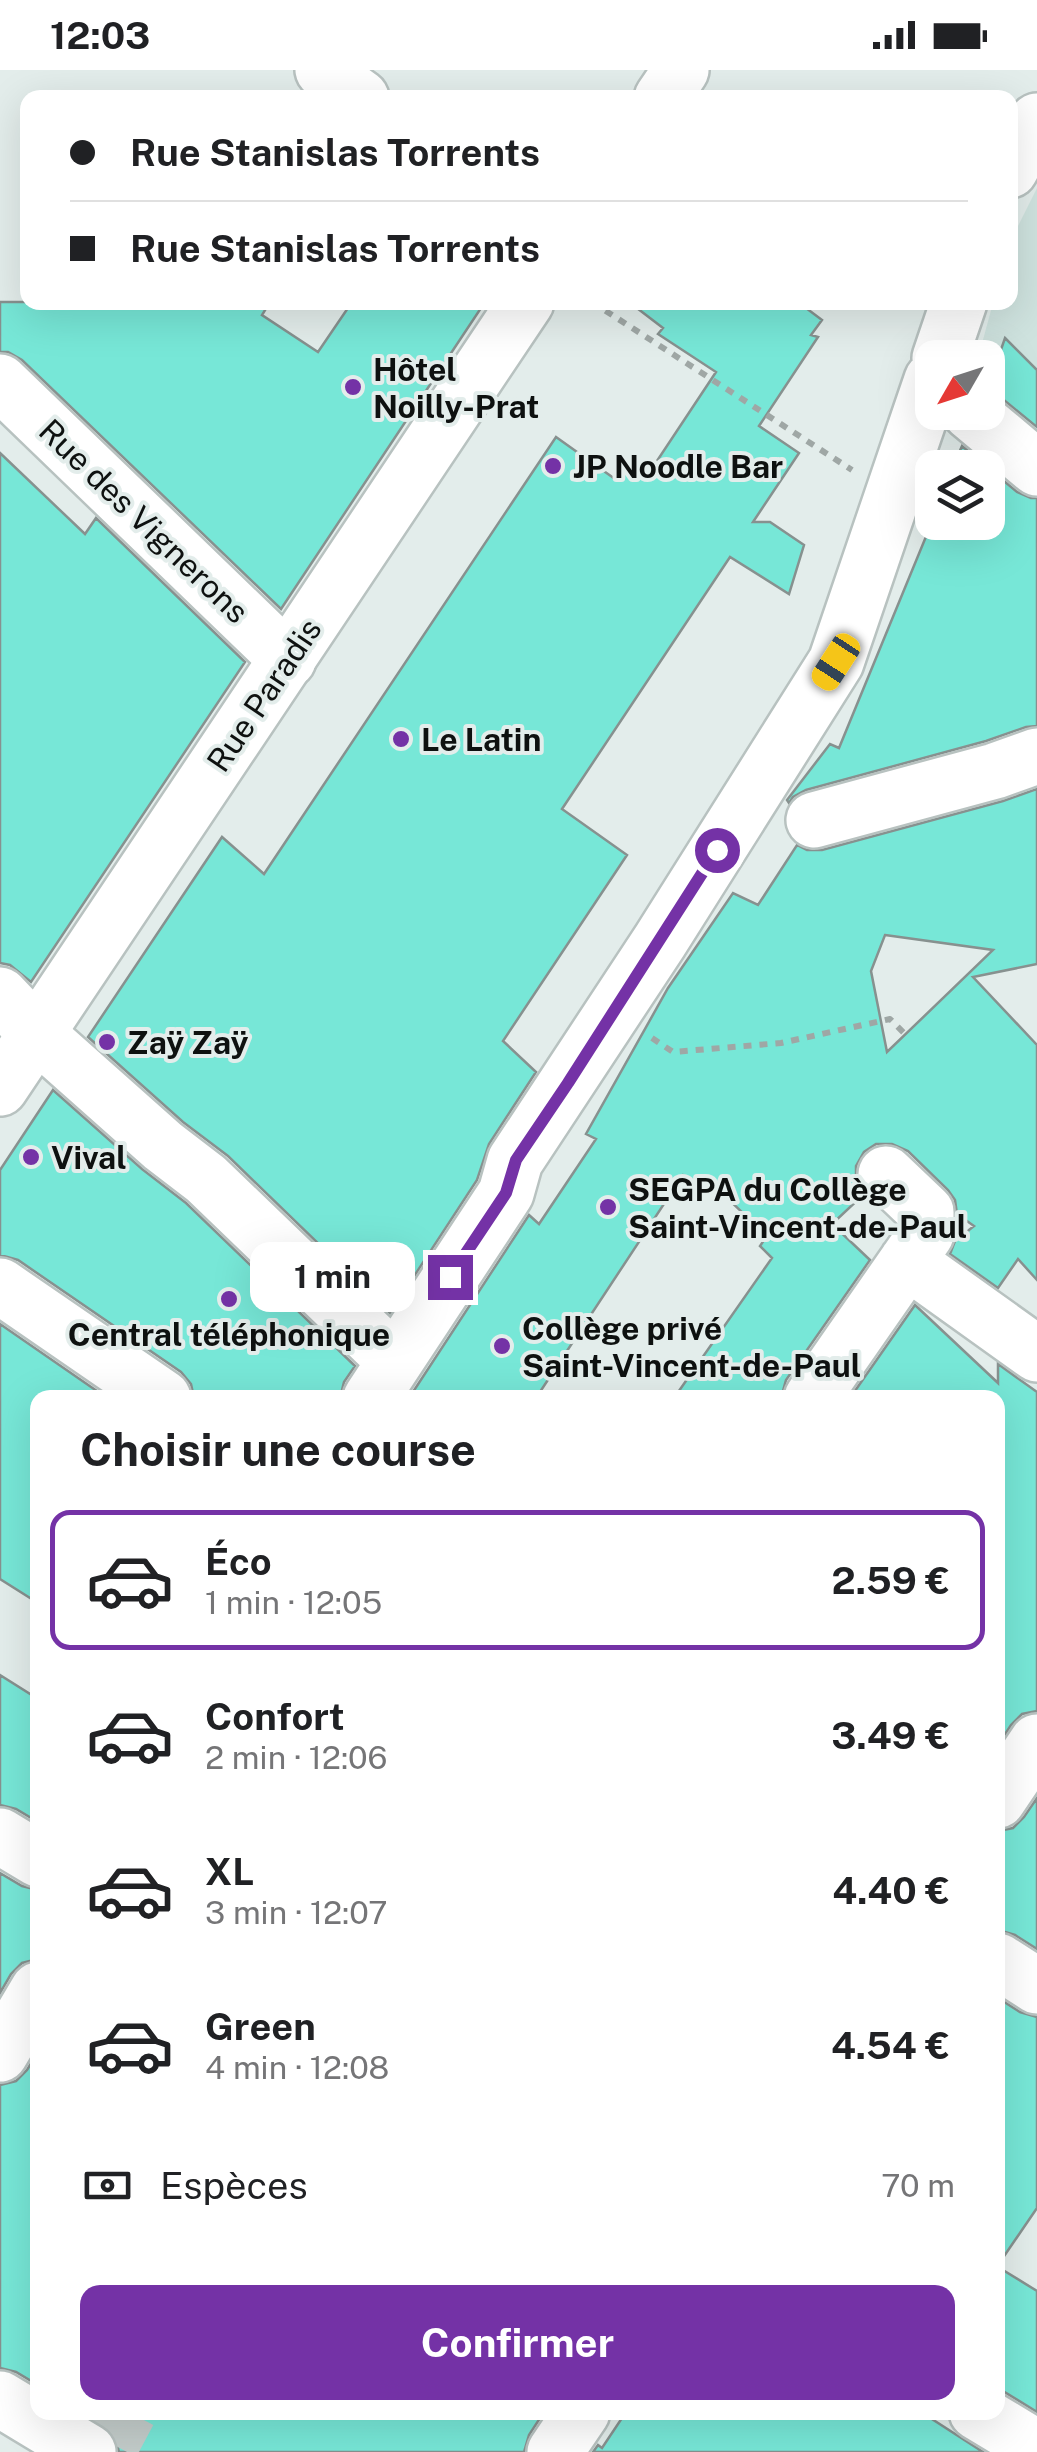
<!DOCTYPE html>
<html lang="fr">
<meta charset="utf-8">
<style>
body{margin:0;font-family:"Public Sans",sans-serif;background:#f2f2f2;color:#202124;height:100vh;display:flex;flex-direction:column;font-size:38px;white-space:nowrap}
*{box-sizing:border-box;margin:0}
p{font-size:32px;color:#757577}
.icon{flex:none;width:55px;height:55px;fill:none;stroke:currentColor;stroke-width:2;stroke-linecap:round;stroke-linejoin:round}
.map{position:relative;flex:1;overflow:hidden}
.details{position:absolute;left:30px;top:1320px;width:975px;height:1030px;display:flex;flex-direction:column;background:#fff;border-radius:20px;box-shadow:0 10px 40px #0002}
.details>*{flex:none}
.banner{position:absolute;left:20px;top:20px;width:998px;height:220px;border-radius:20px;box-shadow:0 10px 40px #0002;display:grid;align-content:center;height:220px;padding:0 50px;background:#fff}
.needle{width:65px;rotate:231deg}
.controls{position:absolute;left:915px;top:270px;display:grid;gap:20px}
.controls a{display:grid;place-items:center;width:90px;height:90px;border-radius:20px;background:#fff;box-shadow:0 10px 40px #0002;font-size:50px}
.end{position:absolute;width:45px;height:45px;margin:-22px;border:12px solid #7432a6;background:#fff;box-shadow:0 0 0 5px #fff}
.from{border-radius:50%}
.bubble{position:absolute;height:70px;border-radius:20px;background:#fff;box-shadow:0 10px 40px #0002;font-size:32px;font-weight:700;line-height:70px;text-align:center}
.car{position:absolute;width:30px;height:60px;margin:-30px -15px;border-radius:12px;box-shadow:0 0 8px 2px #0007;background:linear-gradient(#f5c518 24%,#345 0 40%,#f5c518 0 76%,#345 0 86%,#f5c518 0)}
.banner b{display:flex;align-items:center;gap:35px;height:95px;font-size:38px}
.banner b+b{border-top:2px solid #e0e0e0}
.banner i{width:25px;height:25px;background:#202124}
ul{padding:0;list-style:none}
li{display:flex;align-items:center;gap:30px;height:140px;margin:0 20px 15px;padding:0 30px;border:5px solid transparent;border-radius:20px}
li div{flex:1}
li b{display:block;font-size:38px}
li em{font-style:normal;font-weight:700}
li.selected{border-color:#7432a6}
li>.icon{width:90px;height:90px;stroke-width:1.5}
h2{padding:0 50px;font-size:45px;line-height:120px}
.pay{display:flex;align-items:center;gap:25px;height:110px;padding:0 50px;font-size:38px}
.pay p{margin-inline-start:auto}
.action{display:flex;gap:20px;margin-top:auto;padding:20px 50px}
.action a{flex:1;height:115px;border-radius:20px;background:#7432a6;color:#fff;font-size:40px;font-weight:700;line-height:115px;text-align:center}
.status{display:flex;justify-content:space-between;align-items:center;height:70px;padding:0 50px;background:#fff;direction:ltr}
.status svg{height:28px;fill:currentColor}
.map>svg:first-child{display:block}
.built{fill:#cfe3df}
.building{fill:#77e7d7;stroke:#87918f;stroke-width:2.5;fill-rule:evenodd}
.lines{fill:none;stroke-linecap:round;stroke-linejoin:round}
.minor-tunnel{stroke:#c3ccca;stroke-width:55;stroke-dasharray:55 28;stroke-linecap:butt}
.minor-casing{stroke:#b8c2c0;stroke-width:60}
.major-casing{stroke:#b8c2c0;stroke-width:60}
.path{stroke:#9fa7a5;stroke-width:6;stroke-dasharray:8 8;stroke-linecap:butt}
.minor{stroke:#fff;stroke-width:55}
.major{stroke:#fff;stroke-width:55}
.route{stroke:#7432a6;stroke-width:12}
.poi-dot{fill:#7432a6;stroke:#e3edeb;stroke-width:4}
.labels{text-anchor:middle;dominant-baseline:central;stroke-width:8;stroke-linejoin:round;paint-order:stroke}
.poi-label{font-size:32px;font-weight:bold;fill:#0e1110;stroke:#e3edeb;text-anchor:start}
.street-label{font-size:32px;fill:#0e1110;stroke:#e3edeb}
</style>
<div class="status"><b>12:03</b><svg viewBox="0 0 49 12"><path d="M0 12V9h3v3zM5 12V6h3v6zM10 12V3h3v9zM15 12V0h3v12zM26 1h20v11H26zM47 4h2v5h-2z"/></svg></div>
<div class="map">
<svg width="1037" height="2382" viewBox="0 0 1037 2382">
<rect width="100%" height="100%" fill="#e3edeb"/>
<path class="built" d="M1037,118V372L988,331V288H978L993,233L1010,232V172Z"/>
<path class="building" d="M0,232H270L262,245L318,282L352,232H485L281,539L22,290L8,282H0Z
M629,232H798L822,250L811,265L818,267L759,356L799,383L753,452H770L804,475L789,524L730,487L562,739L627,785L503,971L536,1002L489,1074L477,1110L390,1243L228,1086L183,1052L88,967L222,767L264,804L556,367L615,409L631,385L651,400L716,302L658,264L663,258Z
M1005,268L1037,300V357L988,317Z
M962,376L1017,422L1031,428H1037V656L1026,657L986,671L806,720L793,727L789,733L787,730L830,674L839,678L932,452H988V398H951L955,383L958,385Z
M0,383L85,464L96,448L245,592L31,912L10,895L0,893Z
M1037,719V894L973,907L1037,975V1210L1018,1189L998,1218L950,1184L955,1171L974,1156L957,1144L955,1130L948,1120L908,1081L892,1074H876L864,1082L856,1096V1112L863,1125L832,1154L870,1190L786,1310L781,1328H674L772,1188L760,1176L767,1166L724,1125L683,1105L536,1328H409L529,1145L539,1154L596,1069L586,1064L668,918L733,823L758,835L797,775L807,780H822L1003,731ZM885,865L993,880L887,982L871,901Z
M53,1020L142,1099L186,1133L355,1296L344,1312L340,1328H194L191,1314L181,1302L18,1190L0,1185V1100Z
M915,1235L998,1313V1294L1037,1322V1641L1022,1644L1011,1655L998,1675V1328H850Z
M0,1254L107,1328H38V1533L0,1509Z
M0,1605L38,1629V1752L16,1739L0,1735Z
M1037,1728V1879L1015,1865L998,1860V1761L1013,1758L1024,1747Z
M0,1803L22,1816L38,1820V1889L22,1893L11,1904L0,1923Z
M998,1928L1020,1942L1037,1947V2138L998,2195Z
M38,1982V2315L16,2302L0,2298V2015L16,2011L27,2000Z
M998,2197L1037,2221V2342L998,2318Z
M83,2342H544L529,2365L524,2382H119L115,2366L104,2355Z
M626,2342H921L983,2382H593L598,2375L602,2378Z"/>
<g class="lines">
<path class="minor-tunnel" d="M112,2374L129,2342"/>
<g class="minor-casing">
<path id="minor" d="M323,0L361,28
M1010,100L1037,51
M940,288L959,232
M0,312L288,590
M970,342L1037,398
M814,750L995,701L1037,686
M0,925L37,964L163,1076L206,1109L395,1291
M907,1191L1037,1284
M0,1216L163,1328
M371,1328L506,1123L515,1091L660,871L836,592L932,310
M812,1328L926,1164V1142L886,1104
M998,1730L1037,1672
M0,1766L38,1789
M998,1891L1037,1916
M0,1984L38,1920
M0,2329L88,2382
M977,2342L1037,2378
M555,2382L582,2342"/>
</g>
<g class="major-casing">
<path id="major" d="M662,28L681,0
M0,1018L526,232"/>
</g>
<path class="path" d="M592,232L852,400
M652,968L673,982L781,973L890,949L905,964"/>
<use href="#minor" class="minor"/>
<use href="#major" class="major"/>
</g>
<g class="lines">
<path class="route" d="M450,1207L506,1123L516,1090L568,1013L717,780"/>
</g>
<g class="poi-dot">
<circle cx="353" cy="317" r="10"/>
<circle cx="553" cy="396" r="10"/>
<circle cx="401" cy="669" r="10"/>
<circle cx="107" cy="972" r="10"/>
<circle cx="31" cy="1087" r="10"/>
<circle cx="608" cy="1137" r="10"/>
<circle cx="229" cy="1229" r="10"/>
<circle cx="502" cy="1276" r="10"/>
</g>
<g class="labels">
<g class="poi-label">
<text x="373" y="299">Hôtel<tspan x="373" dy="37">Noilly-Prat</tspan></text>
<text x="573" y="396">JP Noodle Bar</text>
<text x="421" y="669">Le Latin</text>
<text x="127" y="972">Zaÿ Zaÿ</text>
<text x="51" y="1087">Vival</text>
<text x="628" y="1119">SEGPA du Collège<tspan x="628" dy="37">Saint-Vincent-de-Paul</tspan></text>
<text x="522" y="1258">Collège privé<tspan x="522" dy="37">Saint-Vincent-de-Paul</tspan></text>
<text x="229" y="1264" text-anchor="middle">Central téléphonique</text>
</g>
<g class="street-label">
<text transform="translate(144 451) rotate(44)">Rue des Vignerons</text>
<text transform="translate(264 625) rotate(-56)">Rue Paradis</text>
</g>
</g>
</svg>
<div class="controls">
<a><svg class="needle" viewBox="-14 -14 28 28"><path d="M0-13l5 13h-10z" fill="#e53935"/><path d="M0 13l5-13h-10z" fill="#757577"/></svg></a>
<a><svg class="icon" aria-label="layers" viewBox="0 0 24 24"><path d="M12 4l9 5-9 5-9-5zM3 14l9 5 9-5"/></svg></a>
</div>
<i class="end from" style="left:717px;top:780px"></i>
<i class="end" style="left:450px;top:1207px"></i>
<div class="bubble" style="left:250px;top:1172px;width:165px">1 min</div>
<i class="car" style="left:836px;top:592px;rotate:213deg"></i>
<div class="banner">
<b><i class="from"></i>Rue Stanislas Torrents</b>
<b><i></i>Rue Stanislas Torrents</b>
</div>
<section class="details">
<h2>Choisir une course</h2>
<ul>
<li class="selected"><svg class="icon" aria-label="car" viewBox="0 0 24 24"><path d="M5 17H2v-5l4-1 3-4h7l3 4 3 1v5h-3M9 17h6M6 11h13"/><circle cx="7" cy="17" r="2"/><circle cx="17" cy="17" r="2"/></svg><div><b>Éco</b><p>1 min · 12:05</p></div><em>2.59 €</em></li>
<li><svg class="icon" aria-label="car" viewBox="0 0 24 24"><path d="M5 17H2v-5l4-1 3-4h7l3 4 3 1v5h-3M9 17h6M6 11h13"/><circle cx="7" cy="17" r="2"/><circle cx="17" cy="17" r="2"/></svg><div><b>Confort</b><p>2 min · 12:06</p></div><em>3.49 €</em></li>
<li><svg class="icon" aria-label="car" viewBox="0 0 24 24"><path d="M5 17H2v-5l4-1 3-4h7l3 4 3 1v5h-3M9 17h6M6 11h13"/><circle cx="7" cy="17" r="2"/><circle cx="17" cy="17" r="2"/></svg><div><b>XL</b><p>3 min · 12:07</p></div><em>4.40 €</em></li>
<li><svg class="icon" aria-label="car" viewBox="0 0 24 24"><path d="M5 17H2v-5l4-1 3-4h7l3 4 3 1v5h-3M9 17h6M6 11h13"/><circle cx="7" cy="17" r="2"/><circle cx="17" cy="17" r="2"/></svg><div><b>Green</b><p>4 min · 12:08</p></div><em>4.54 €</em></li>
</ul>
<div class="pay"><svg class="icon" aria-label="cash" viewBox="0 0 24 24"><path d="M3 7h18v10H3z"/><circle cx="12" cy="12" r="2"/></svg>Espèces<p>70 m</p></div>
<div class="action"><a>Confirmer</a></div>
</section>
</div>
